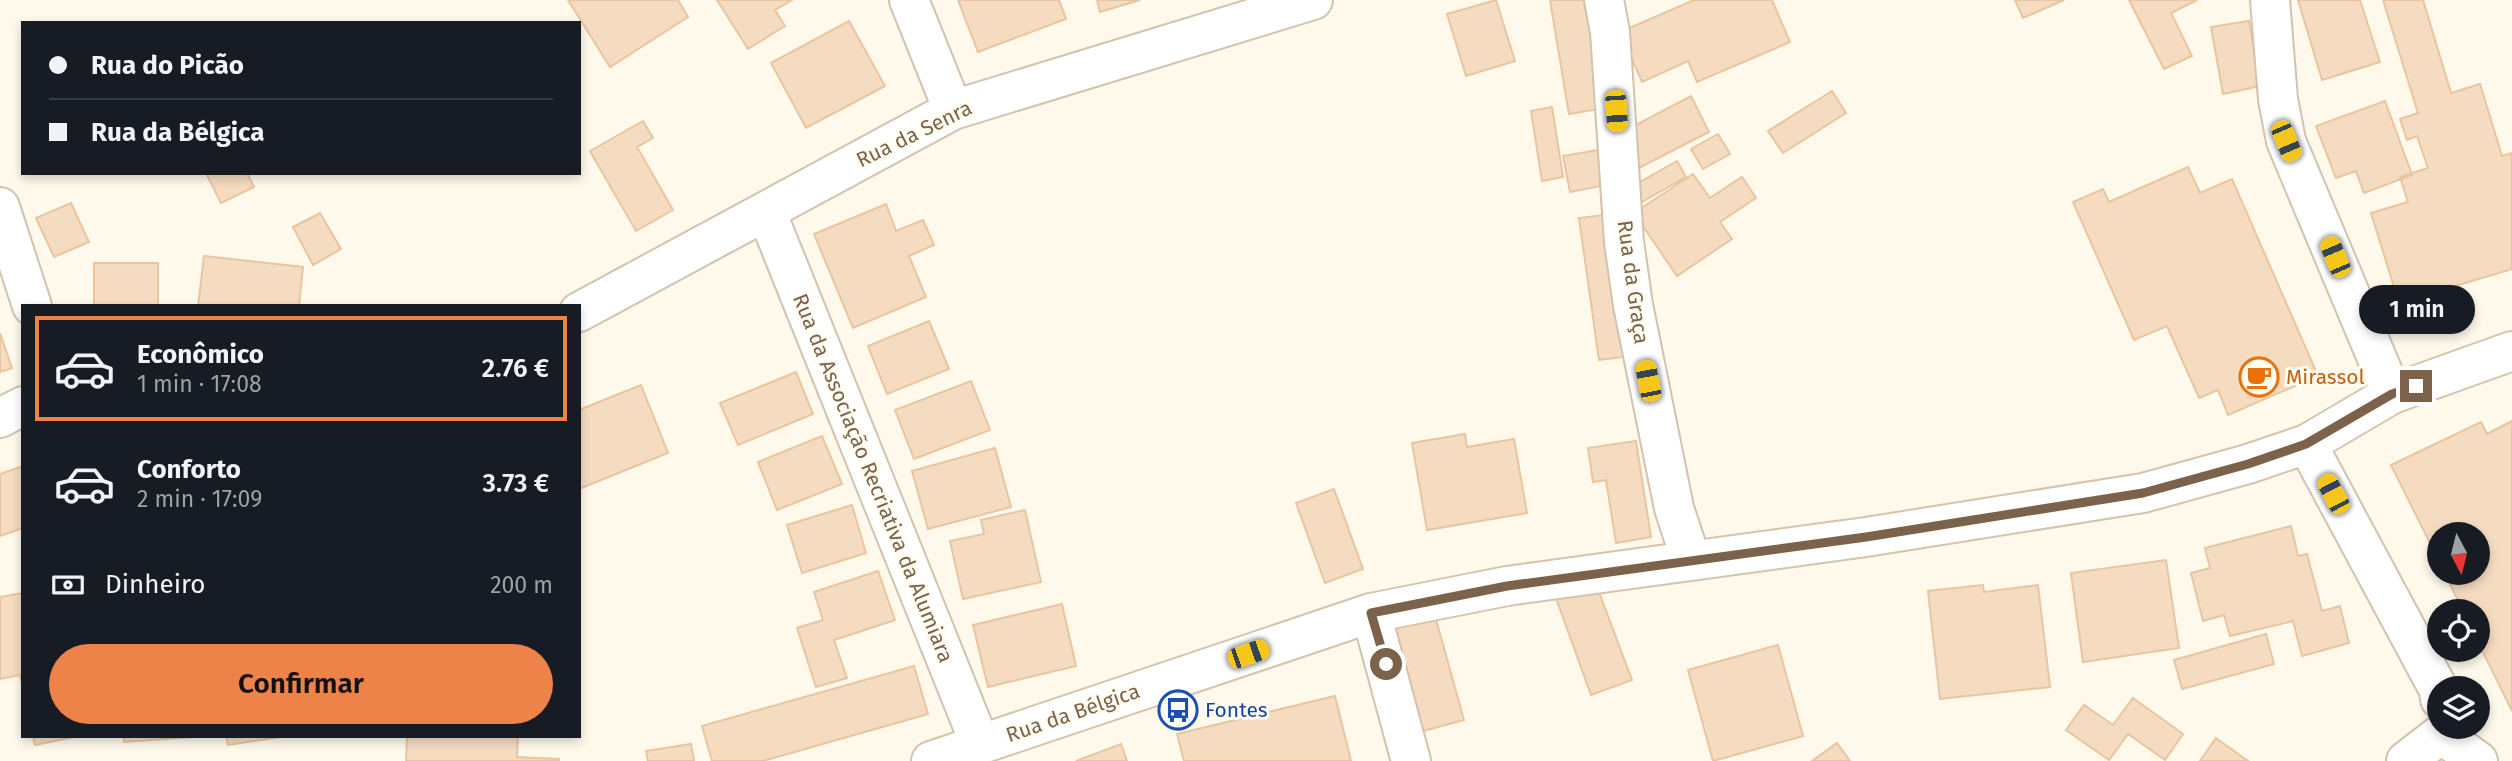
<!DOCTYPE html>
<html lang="pt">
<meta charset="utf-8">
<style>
body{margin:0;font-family:"Fira Sans",sans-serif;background:#20242c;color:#f1f3f6;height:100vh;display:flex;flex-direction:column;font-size:26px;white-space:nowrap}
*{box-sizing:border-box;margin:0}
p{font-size:23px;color:#9ea1a6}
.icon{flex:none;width:38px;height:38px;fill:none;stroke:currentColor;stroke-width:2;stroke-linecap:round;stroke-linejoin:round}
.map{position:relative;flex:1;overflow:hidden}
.drawer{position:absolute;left:21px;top:304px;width:560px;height:434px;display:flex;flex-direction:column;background:#171b24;border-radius:0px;box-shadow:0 4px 10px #0003}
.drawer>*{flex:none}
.guide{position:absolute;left:21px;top:21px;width:560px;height:154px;border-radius:0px;box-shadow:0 4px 10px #0003;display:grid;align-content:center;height:154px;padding:0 28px;background:#171b24}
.needle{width:46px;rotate:173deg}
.tools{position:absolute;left:2427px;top:522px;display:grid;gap:14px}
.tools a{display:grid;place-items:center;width:63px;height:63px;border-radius:50%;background:#171b24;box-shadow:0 4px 10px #0003;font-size:35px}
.end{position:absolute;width:32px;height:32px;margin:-16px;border:9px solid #7c624b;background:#fff;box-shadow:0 0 0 4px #fff}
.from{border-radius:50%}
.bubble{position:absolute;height:49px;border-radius:24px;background:#171b24;box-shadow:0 4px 10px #0003;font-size:23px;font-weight:600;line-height:49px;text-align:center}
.car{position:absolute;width:21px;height:42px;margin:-21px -10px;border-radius:9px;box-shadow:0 0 5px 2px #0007;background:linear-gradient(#f5c518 24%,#345 0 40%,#f5c518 0 76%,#345 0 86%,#f5c518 0)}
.guide b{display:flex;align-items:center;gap:24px;height:66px;font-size:26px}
.guide b+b{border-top:2px solid #363941}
.guide i{width:18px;height:18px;background:#f1f3f6}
ul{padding:12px 0 0;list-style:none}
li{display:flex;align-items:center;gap:21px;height:105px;margin:0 14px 10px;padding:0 14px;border:4px solid transparent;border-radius:0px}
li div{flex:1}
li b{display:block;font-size:26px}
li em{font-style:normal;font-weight:600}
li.on{border-color:#ee8349}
li>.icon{width:63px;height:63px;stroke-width:1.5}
.pay{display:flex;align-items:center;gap:18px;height:77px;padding:0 28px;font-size:26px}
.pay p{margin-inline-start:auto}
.action{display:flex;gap:14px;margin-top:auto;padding:14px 28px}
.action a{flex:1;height:80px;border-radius:42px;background:#ee8349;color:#111;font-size:28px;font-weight:600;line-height:80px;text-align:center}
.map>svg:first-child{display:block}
.building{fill:#f5dcc0;stroke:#e9c59f;stroke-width:2}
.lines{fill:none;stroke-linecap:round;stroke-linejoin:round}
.street-casing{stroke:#d2c2ae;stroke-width:42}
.secondary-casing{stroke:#d6c3ac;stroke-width:42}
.street{stroke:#fff;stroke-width:38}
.secondary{stroke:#fff;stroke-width:38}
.route{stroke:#7c624b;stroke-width:9}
.labels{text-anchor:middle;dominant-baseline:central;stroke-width:6;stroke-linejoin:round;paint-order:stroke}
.street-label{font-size:21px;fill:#7c624b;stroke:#fffcf2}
.food-label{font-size:21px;fill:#c56008;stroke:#fffcf2;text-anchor:start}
.transit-label{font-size:21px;fill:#164399;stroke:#fffcf2;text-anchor:start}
</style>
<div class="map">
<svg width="2512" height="761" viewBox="0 0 2512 761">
<rect width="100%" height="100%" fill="#fef9eb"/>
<path class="building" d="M568,0H678L688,17L610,67Z
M717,0H792L775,10L785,26L748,49Z
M958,0H1059L1066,19L978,52Z
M1097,0H1140L1100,12Z
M1496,0L1515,61L1466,76L1447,14Z
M1550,0H1587L1605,108L1569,114Z
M1694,0H1772L1790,42L1697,82L1688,61L1642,82L1620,32Z
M2015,0H2064L2023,18Z
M2129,0H2197L2171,13L2192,56L2164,69Z
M2298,0H2360L2380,62L2322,80Z
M2383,0H2423L2451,93L2480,84L2502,156L2512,153V269L2399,303L2371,213L2408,202L2400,177L2428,168L2417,136L2407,140L2400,119L2418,113Z
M849,21L885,86L806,128L771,63Z
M2249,21L2260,86L2223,94L2211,27Z
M1832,91L1846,113L1783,153L1768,131Z
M1691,96L1709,132L1635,170L1617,135Z
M2385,101L2412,175L2364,193L2356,171L2336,178L2316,126Z
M1552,107L1563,177L1542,181L1531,111Z
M643,121L653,138L637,147L673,210L636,231L590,151Z
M1718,134L1730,154L1703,169L1691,149Z
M1604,149L1610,184L1570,192L1563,156Z
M1677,161L1686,177L1642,202L1633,186Z
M2188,167L2200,193L2232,179L2318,376L2228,415L2218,390L2199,398L2167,326L2134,340L2073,202L2103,189L2109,202Z
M206,173H247L254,187L221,203Z
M1693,174L1710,198L1742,177L1756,198L1720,222L1732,239L1677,276L1634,213Z
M71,203L89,242L54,257L36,218Z
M886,204L896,231L923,220L934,245L909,256L926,297L853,328L814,234Z
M320,213L341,249L313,265L293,227Z
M1612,214L1632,356L1599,360L1579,218Z
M204,256L303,267L299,306H198Z
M94,263H158V306H94Z
M929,321L949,369L887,394L868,346Z
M0,333L12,368L0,372Z
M796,372L813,414L738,445L720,403Z
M971,381L990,430L914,459L895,410Z
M641,385L668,453L579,489V410Z
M2512,421V711L2478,642V611H2463L2444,572H2478V534H2440V563L2391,465L2481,422L2487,434Z
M1465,434L1467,447L1514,439L1527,513L1427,530L1412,443Z
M822,436L842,484L777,510L758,462Z
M1636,441L1651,537L1616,543L1606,480L1593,482L1588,448Z
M995,448L1011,507L928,529L912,471Z
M23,466V528L0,536V474Z
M1334,489L1363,569L1325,583L1296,503Z
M852,505L866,553L802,573L787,525Z
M1025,510L1041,582L963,599L950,541L984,534L981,520Z
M2291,526L2298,556L2307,554L2322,611L2340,606L2349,643L2302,656L2293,621L2230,636L2224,615L2203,621L2191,573L2210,568L2205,548Z
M2166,560L2179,648L2083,662L2071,573Z
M878,571L895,620L834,640L847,678L816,687L797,628L823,620L814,592Z
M1596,584L1632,680L1591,695L1556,598Z
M1983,585L1984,592L2038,585L2050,687L1940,699L1928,591Z
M23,593V689L20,675L0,679V597Z
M1062,604L1076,666L988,687L973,625Z
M1435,616L1464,720L1423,731L1394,627Z
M2266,634L2274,664L2182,689L2174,660Z
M1778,645L1803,736L1713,761L1688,670Z
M914,666L928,714L763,761H712L702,726Z
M1335,696L1351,761H1184L1177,734Z
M2133,698L2183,734L2165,760L2128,734L2109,760L2066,730L2084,705L2113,725Z
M33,737H74L35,745Z
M124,737H194L124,742Z
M226,737H281L228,745Z
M407,737H518L517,757L559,759V761H406Z
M2216,738L2248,761H2200Z
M1837,743L1850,761H1812Z
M691,744L694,761H648L646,751Z
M1121,744L1127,761H1076Z"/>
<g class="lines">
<g class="street-casing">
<path id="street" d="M909,0L953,110
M1604,0L1610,32L1624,242L1633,305L1674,508L1691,560
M2270,0L2278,99L2286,141L2392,394
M0,207L32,306
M766,211L980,744
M579,312L953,110L1313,0
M0,418L23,406
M2307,444L2439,690L2440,699
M1371,613L1411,761
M2441,734L2478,761
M2406,761L2441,734"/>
</g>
<g class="secondary-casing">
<path id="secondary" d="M931,761L1371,613L1507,586L1866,537L2143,493L2248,464L2307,444L2392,394L2512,351"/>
</g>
<use href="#street" class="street"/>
<use href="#secondary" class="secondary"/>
</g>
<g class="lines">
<path class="route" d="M1386,664L1371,613L1507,586L1866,537L2143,493L2248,464L2306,444L2392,394L2416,386"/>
</g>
<defs>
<g id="cafe-ring" transform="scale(2.0125)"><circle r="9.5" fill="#fffcf2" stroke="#e8710a" stroke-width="1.5"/><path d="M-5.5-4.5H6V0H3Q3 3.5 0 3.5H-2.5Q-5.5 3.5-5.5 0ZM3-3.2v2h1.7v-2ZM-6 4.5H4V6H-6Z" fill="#e8710a"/></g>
<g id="bus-ring" transform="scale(2.0125)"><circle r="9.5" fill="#fffcf2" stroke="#1a4fb4" stroke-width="1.5"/><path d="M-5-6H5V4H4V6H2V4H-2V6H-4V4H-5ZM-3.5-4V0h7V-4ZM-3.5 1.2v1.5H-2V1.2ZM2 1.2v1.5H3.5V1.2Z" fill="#1a4fb4"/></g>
</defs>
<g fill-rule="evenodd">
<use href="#cafe-ring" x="2259" y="377"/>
<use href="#bus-ring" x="1178" y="710"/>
</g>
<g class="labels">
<g class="street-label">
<text transform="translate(914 134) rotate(-26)">Rua da Senra</text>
<text transform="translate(1633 282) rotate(82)">Rua da Graça</text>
<text transform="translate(873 478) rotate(68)">Rua da Associação Recriativa da Alumiara</text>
<text transform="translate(1073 713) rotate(-19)">Rua da Bélgica</text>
</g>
<g class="food-label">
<text x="2286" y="377">Mirassol</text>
</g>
<g class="transit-label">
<text x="1205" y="710">Fontes</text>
</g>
</g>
</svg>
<div class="tools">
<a><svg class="needle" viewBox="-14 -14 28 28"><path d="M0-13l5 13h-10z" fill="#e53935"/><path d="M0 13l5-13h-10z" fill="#9ea1a6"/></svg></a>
<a><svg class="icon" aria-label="locate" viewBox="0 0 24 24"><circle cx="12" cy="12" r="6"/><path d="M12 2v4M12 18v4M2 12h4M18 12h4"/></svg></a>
<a><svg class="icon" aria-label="layers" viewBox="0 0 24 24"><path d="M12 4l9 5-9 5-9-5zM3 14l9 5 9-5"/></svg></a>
</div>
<i class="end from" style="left:1386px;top:664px"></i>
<i class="end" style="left:2416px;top:386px"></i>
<div class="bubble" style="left:2359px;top:285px;width:116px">1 min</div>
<i class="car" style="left:1616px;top:111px;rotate:176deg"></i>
<i class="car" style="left:2286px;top:141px;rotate:157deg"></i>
<i class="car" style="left:2335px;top:257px;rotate:337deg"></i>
<i class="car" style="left:1648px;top:381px;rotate:349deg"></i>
<i class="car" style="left:2333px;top:494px;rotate:332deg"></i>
<i class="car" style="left:1248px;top:654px;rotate:71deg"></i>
<div class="guide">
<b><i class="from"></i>Rua do Picão</b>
<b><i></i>Rua da Bélgica</b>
</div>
<section class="drawer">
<ul>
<li class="on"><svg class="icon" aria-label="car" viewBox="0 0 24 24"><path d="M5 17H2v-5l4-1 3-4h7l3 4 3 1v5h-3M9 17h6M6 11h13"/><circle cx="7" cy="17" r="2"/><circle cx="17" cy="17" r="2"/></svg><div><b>Econômico</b><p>1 min · 17:08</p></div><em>2.76 €</em></li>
<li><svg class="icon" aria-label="car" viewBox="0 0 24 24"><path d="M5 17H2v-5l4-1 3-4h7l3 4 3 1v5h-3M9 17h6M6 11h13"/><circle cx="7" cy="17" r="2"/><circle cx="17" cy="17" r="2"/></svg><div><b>Conforto</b><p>2 min · 17:09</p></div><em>3.73 €</em></li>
</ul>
<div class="pay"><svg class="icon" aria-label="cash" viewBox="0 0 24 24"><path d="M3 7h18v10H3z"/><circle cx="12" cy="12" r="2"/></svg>Dinheiro<p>200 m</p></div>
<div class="action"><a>Confirmar</a></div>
</section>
</div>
